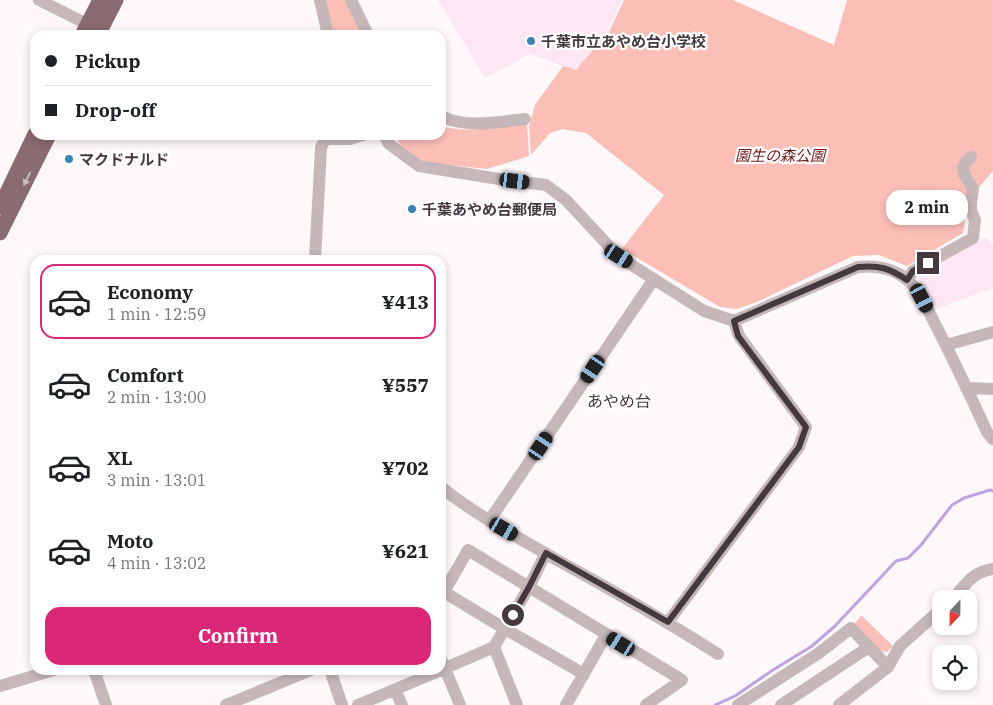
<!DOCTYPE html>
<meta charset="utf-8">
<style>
body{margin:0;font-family:"IBM Plex Serif","Noto Sans JP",serif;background:#f2f2f2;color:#202124;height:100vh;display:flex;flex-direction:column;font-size:19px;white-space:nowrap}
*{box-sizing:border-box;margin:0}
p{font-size:16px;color:#757577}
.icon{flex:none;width:28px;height:28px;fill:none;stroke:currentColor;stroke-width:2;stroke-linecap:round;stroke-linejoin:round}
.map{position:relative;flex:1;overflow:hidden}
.details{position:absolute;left:30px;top:255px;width:416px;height:420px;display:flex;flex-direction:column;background:#fff;border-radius:15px;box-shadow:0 2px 8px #0003}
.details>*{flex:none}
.hud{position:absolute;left:30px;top:30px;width:416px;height:110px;border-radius:15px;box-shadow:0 2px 8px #0003;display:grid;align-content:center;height:110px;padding:0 15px;background:#fff}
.needle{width:32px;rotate:202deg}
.tools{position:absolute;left:932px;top:590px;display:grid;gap:10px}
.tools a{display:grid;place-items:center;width:45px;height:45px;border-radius:10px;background:#fff;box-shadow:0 2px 8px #0003;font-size:25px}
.end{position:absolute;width:22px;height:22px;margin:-11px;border:6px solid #45393f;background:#fff;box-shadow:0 0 0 2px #fff}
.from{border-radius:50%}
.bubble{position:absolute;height:35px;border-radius:15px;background:#fff;box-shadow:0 2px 8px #0003;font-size:16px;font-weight:800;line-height:35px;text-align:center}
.car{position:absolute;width:15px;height:30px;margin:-15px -8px;border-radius:6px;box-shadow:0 0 4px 1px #0007;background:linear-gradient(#222 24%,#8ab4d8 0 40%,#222 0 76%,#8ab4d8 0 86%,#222 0)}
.hud b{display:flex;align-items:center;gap:18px;height:48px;font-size:19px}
.hud b+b{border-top:1px solid #e0e0e0}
.hud i{width:12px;height:12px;background:#202124}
ul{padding:9px 0 0;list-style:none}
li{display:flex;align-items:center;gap:15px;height:75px;margin:0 10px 8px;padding:0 5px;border:2px solid transparent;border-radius:15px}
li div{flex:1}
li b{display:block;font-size:19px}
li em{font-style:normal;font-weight:800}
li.current{border-color:#db2777}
li>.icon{width:45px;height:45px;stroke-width:1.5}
.primary-button{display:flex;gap:10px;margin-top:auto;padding:10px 15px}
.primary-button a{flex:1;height:58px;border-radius:15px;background:#db2777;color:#fff;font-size:20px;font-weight:800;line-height:58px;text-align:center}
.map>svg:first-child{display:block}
.built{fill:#fee7f2}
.green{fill:#fbbfb8}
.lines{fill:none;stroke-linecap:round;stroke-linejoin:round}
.stream{stroke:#bea3e0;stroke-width:3}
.minor{stroke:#c6b7b9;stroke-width:12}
.highway{stroke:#896b70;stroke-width:15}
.oneway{fill:#cabcbf}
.route{stroke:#45393f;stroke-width:6}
.poi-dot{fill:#3a83b7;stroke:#fff;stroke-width:2}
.labels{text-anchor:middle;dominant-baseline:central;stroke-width:4.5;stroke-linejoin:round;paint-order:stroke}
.poi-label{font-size:15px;font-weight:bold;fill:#45393f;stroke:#fff;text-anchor:start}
.park-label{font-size:15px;font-style:italic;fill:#701918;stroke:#fff}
.neighbourhood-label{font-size:16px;fill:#45393f;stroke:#fff}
</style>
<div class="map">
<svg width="993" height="705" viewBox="0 0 993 705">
<rect width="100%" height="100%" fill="#fef8fb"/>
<path class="built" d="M438,0H622L609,28L577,71L530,54L485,78Z
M977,238L989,239L993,246V288L936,309L919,280L918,270Z"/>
<path class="green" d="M325,0H346L364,35H334Z
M624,0H733L834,45L847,0H993V171L968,200L963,233L907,266L879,255L853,256L757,302L737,309L720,307L622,249L664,195L586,133L562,129L550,133L531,155L529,127L535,105L563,66L576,70L610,30Z
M527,123L529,156L487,169L430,163L415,158L404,150L394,135H441V125C461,135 505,126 527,123Z
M861,615L893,646L887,652L879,651L854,625Z"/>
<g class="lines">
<path class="stream" d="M715,705L735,696L773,670L812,646L835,626L896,561L908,558L921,545L952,505L964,498L990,490L993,491"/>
<path class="minor" d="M39,0L79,20L96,29
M320,0L328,35
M351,0L368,35
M441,116C467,129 498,122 525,119
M384,135L389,144L419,166L499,179L546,185L566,200L619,257L704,311L734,321L858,267C877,265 893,268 908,280C920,292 927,307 934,322C953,358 970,395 987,432L993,439
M325,139H350L363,135
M315,260L321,148L325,139L326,135
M907,280L913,271L973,238L975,220L971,211V203L973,189L964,174L963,168L965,163L971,157
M946,345L993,332
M966,388L993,389
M441,487C477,516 518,537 557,560C612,590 666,621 718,654
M489,521L654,279
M444,592L505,629L584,674
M441,597L468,550L682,680L646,705
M953,599C966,584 972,572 993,569
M668,622L799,447L806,427L739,336L734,321
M494,647L517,705
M441,659L460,705
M94,670L106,705
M330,670L342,705
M441,670L494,647L529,587L546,553
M0,686L54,670
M395,690L402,705
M226,705L311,670
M358,705L441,670
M566,705L606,635
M738,705L819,653L851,628L888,667
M781,705L869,647
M839,705L888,667L900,646L941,609"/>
<path class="highway" d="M82,35L100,0
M98,35L116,0
M0,207L35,134
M0,233L49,135"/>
</g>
<defs><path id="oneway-solid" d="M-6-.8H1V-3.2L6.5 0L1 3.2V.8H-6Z" transform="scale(1.25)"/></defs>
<use class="oneway" href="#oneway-solid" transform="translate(27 179) rotate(116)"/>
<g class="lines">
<path class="route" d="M513,615L529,587L546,553L668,622L799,447L806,427L738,336L734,321L858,267C879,265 889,268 907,280L913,271L928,263"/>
</g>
<g class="poi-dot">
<circle cx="531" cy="41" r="5"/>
<circle cx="69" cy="159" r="5"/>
<circle cx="412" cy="209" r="5"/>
</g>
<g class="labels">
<g class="poi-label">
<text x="541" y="41">千葉市立あやめ台小学校</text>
<text x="79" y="159">マクドナルド</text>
<text x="422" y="209">千葉あやめ台郵便局</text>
</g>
<g class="park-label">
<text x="780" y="155">園生の森公園</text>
</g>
<g class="neighbourhood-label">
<text x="619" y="401">あやめ台</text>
</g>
</g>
</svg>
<div class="tools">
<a><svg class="needle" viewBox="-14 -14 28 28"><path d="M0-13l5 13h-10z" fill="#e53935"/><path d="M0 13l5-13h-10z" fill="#757577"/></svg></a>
<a><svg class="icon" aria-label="locate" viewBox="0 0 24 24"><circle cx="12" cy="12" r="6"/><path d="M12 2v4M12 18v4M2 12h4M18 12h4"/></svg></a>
</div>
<i class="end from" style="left:513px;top:615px"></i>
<i class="end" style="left:928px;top:263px"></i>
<div class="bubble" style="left:886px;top:190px;width:82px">2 min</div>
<i class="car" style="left:515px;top:181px;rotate:97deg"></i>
<i class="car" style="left:619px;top:256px;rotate:122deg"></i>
<i class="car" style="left:922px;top:298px;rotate:152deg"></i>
<i class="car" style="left:593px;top:369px;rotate:214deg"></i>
<i class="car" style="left:541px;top:446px;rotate:34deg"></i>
<i class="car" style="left:504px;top:529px;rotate:120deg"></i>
<i class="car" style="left:621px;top:644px;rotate:301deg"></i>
<div class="hud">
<b><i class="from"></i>Pickup</b>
<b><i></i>Drop-off</b>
</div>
<section class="details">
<ul>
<li class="current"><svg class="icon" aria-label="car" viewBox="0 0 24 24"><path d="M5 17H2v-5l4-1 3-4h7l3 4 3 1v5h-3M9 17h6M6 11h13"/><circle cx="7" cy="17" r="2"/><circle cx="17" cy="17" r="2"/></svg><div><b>Economy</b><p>1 min · 12:59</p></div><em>¥413</em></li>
<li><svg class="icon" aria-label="car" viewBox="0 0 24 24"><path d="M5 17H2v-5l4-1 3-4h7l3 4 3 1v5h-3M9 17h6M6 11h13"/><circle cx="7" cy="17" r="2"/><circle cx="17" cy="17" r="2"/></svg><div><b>Comfort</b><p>2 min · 13:00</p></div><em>¥557</em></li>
<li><svg class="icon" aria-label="car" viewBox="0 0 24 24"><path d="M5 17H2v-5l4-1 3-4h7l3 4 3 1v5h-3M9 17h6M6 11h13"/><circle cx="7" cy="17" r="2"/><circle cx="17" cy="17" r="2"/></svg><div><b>XL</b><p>3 min · 13:01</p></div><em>¥702</em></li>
<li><svg class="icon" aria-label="car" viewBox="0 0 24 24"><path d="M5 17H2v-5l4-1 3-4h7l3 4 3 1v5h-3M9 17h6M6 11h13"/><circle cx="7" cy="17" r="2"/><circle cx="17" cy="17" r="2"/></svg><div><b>Moto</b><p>4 min · 13:02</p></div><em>¥621</em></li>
</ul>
<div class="primary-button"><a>Confirm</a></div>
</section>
</div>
